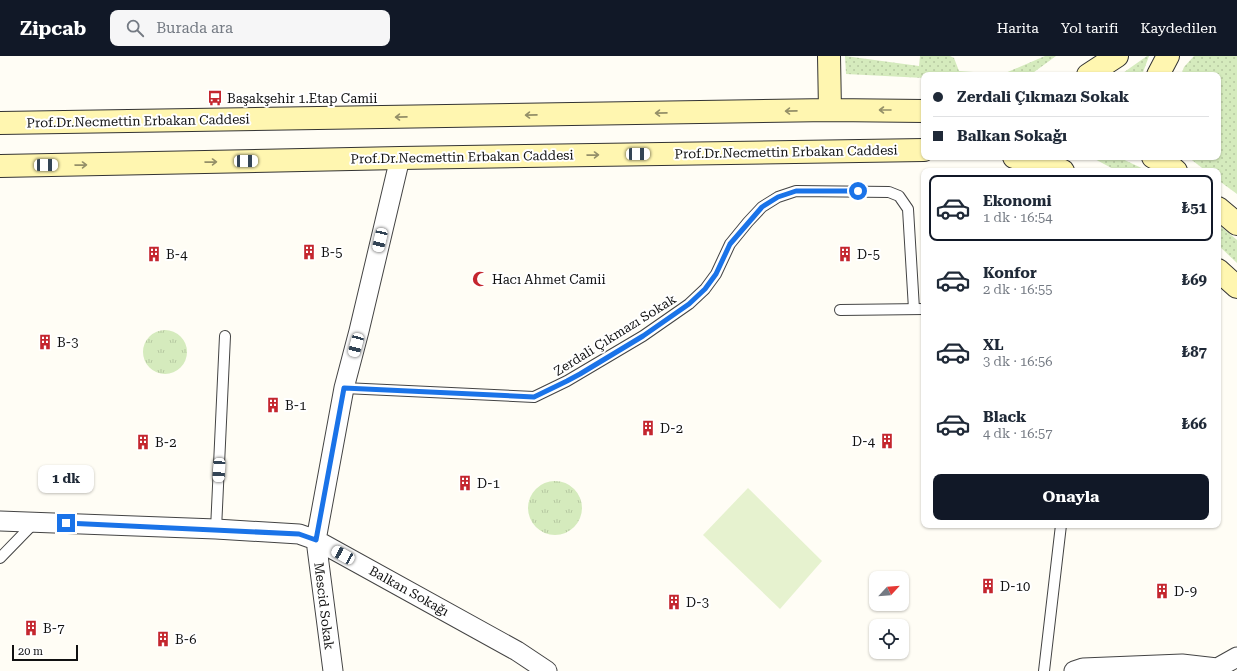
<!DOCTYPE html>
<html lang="tr">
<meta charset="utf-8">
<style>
body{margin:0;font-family:"Roboto Serif",serif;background:#f6f6f7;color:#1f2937;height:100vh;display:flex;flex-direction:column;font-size:15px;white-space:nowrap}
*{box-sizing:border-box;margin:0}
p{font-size:13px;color:#747a83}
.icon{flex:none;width:22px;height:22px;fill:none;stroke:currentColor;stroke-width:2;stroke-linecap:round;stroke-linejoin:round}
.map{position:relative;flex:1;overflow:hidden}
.panel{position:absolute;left:921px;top:112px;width:300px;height:360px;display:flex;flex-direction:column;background:#fff;border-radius:8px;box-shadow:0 1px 3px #0004}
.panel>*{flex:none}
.hud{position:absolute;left:921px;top:16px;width:300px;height:88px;border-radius:8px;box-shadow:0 1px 3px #0004;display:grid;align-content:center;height:88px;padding:0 12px;background:#fff}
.needle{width:26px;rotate:64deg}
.controls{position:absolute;left:869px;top:515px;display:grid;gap:8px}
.controls a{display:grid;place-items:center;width:40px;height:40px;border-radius:8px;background:#fff;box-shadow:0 1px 3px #0004;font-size:20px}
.scale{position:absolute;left:12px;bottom:10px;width:66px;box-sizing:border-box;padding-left:4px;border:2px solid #111;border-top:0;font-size:11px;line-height:14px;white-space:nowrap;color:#111;-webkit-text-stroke:3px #fff;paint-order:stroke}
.end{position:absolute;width:18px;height:18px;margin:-9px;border:5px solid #1a73e8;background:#fff;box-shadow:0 0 0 2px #fff}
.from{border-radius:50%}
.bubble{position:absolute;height:28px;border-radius:8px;background:#fff;box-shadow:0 1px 3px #0004;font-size:13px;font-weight:700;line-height:28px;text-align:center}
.car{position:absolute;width:12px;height:24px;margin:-12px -6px;border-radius:5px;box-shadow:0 0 3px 1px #0007;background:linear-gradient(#fff 24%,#345 0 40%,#fff 0 76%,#345 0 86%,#fff 0)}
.hud b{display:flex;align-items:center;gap:14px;height:38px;font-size:15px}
.hud b+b{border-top:1px solid #e0e1e3}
.hud i{width:10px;height:10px;background:#1f2937}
ul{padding:7px 0 0;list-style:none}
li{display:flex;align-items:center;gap:12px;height:66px;margin:0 8px 6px;padding:0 4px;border:2px solid transparent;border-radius:8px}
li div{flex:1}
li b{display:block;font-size:15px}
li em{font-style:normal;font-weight:700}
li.active{border-color:#111827}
li>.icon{width:36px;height:36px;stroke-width:1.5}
.action{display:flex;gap:8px;margin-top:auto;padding:8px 12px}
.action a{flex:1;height:46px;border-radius:8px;background:#111827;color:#fff;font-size:16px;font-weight:700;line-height:46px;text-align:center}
header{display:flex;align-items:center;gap:24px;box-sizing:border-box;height:56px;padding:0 20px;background:#111827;color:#fff}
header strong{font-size:19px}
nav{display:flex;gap:22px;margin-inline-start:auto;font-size:14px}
.search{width:280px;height:36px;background:#f6f6f7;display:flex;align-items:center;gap:10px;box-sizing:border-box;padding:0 14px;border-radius:8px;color:#747a83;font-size:15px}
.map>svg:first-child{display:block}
.grass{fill:url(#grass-dots)}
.park{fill:url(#park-tufts)}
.pitch{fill:#e6f2cf}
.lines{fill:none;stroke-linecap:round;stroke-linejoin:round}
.lane-casing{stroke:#444;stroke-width:12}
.street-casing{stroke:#444;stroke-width:21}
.secondary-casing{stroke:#333;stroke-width:24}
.lane{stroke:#fff;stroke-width:10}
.street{stroke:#fff;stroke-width:19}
.secondary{stroke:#fff6b0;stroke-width:22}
.oneway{stroke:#948f68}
.route{stroke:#1a73e8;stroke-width:5}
.labels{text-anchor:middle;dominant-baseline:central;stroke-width:4;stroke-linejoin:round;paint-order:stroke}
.poi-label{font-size:13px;fill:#111;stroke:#fff;text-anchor:start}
.street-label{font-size:13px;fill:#111;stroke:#fff}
</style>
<header>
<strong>Zipcab</strong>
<div class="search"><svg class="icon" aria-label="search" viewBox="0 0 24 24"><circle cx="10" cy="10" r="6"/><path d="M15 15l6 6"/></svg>Burada ara</div>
<nav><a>Harita</a><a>Yol tarifi</a><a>Kaydedilen</a></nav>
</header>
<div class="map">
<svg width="1237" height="615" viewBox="0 0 1237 615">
<defs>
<pattern id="grass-dots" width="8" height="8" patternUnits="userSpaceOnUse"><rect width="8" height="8" fill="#d5ebbd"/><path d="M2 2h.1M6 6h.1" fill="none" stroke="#b6c8a1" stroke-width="1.8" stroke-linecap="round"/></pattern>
<pattern id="park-tufts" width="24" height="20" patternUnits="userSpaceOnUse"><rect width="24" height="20" fill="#d5ebbd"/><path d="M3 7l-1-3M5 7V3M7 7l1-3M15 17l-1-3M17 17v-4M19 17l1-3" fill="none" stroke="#b6c8a1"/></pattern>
</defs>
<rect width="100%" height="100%" fill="#fffdf5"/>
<path class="grass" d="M845,0L919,10L920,0H950L954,2L959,15L1003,18L1045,0H1056L1030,19H924V22L846,18Z
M1147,0H1149L1142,19H1120Z
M1194,0H1237V138L1218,124V115H1206L1188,101H1218V19H1181L1184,11Z
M1091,101H1118L1148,115H1117Z
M1218,168L1237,184V207L1218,189Z"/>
<path class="park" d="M143 296a22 22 0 1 1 44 0a22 22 0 1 1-44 0Z
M528 452a27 27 0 1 1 54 0a27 27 0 1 1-54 0Z"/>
<path class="pitch" d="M748,432L822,505L780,553L703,479Z"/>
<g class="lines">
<g class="lane-casing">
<path id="lane" d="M840,254L924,253
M344,332L534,341L567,325L643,280L689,248L705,233L716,218L730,188L748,166L762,151L778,141L796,135L889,136L899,140L908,153L914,253
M216,473L225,280
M0,502L35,466
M1044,615L1061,469"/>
</g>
<g class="street-casing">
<path id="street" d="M0,465L216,473L299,478L316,484L517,595L547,615
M333,615L316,484L344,332L359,275L400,102
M1074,615L1083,612L1182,608L1217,612
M1212,615L1237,601"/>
</g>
<g class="secondary-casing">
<path id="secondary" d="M829,0L830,54
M1088,19L1117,0
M1158,19L1168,0
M0,67L830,54L924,55
M1014,101L1051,110L1063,115
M1153,101L1168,108L1176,115
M0,110L400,102L924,94
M1218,152L1237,168
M1218,214L1237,231"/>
</g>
<use href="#lane" class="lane"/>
<use href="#street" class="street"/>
<use href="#secondary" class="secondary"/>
</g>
<defs><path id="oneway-shaft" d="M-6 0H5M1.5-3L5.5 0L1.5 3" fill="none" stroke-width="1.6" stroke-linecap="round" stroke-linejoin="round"/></defs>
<g class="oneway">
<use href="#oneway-shaft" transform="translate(885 54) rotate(-180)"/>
<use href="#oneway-shaft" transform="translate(791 55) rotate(179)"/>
<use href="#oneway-shaft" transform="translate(661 57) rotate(179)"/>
<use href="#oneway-shaft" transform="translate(531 59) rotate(179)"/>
<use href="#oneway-shaft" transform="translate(401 61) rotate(179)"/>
<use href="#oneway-shaft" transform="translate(593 99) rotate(-1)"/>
<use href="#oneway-shaft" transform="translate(211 106) rotate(-1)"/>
<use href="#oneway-shaft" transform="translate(81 109) rotate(-1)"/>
</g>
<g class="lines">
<path class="route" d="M66,467L299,478L316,484L344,332L534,341L567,325L580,318L643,280L689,248L705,233L716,218L730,188L762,151L778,141L796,135H858"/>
</g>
<defs>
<g id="bus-bare" transform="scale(1.2)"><path d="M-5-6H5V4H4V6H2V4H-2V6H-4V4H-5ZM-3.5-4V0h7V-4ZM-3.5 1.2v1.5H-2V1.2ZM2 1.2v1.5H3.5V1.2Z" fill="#c4262e" stroke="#fff" stroke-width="2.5" paint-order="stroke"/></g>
<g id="building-bare" transform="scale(1.2)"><path d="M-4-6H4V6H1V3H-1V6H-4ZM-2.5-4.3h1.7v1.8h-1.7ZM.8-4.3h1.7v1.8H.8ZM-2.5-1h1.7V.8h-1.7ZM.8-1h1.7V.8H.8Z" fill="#c4262e" stroke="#fff" stroke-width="2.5" paint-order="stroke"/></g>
<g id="mosque-bare" transform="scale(1.2)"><path d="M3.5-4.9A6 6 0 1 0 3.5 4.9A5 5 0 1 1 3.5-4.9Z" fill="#c4262e" stroke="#fff" stroke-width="2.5" paint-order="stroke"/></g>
</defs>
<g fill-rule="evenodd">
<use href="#bus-bare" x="215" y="42"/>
<use href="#building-bare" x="309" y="196"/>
<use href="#building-bare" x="154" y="198"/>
<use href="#building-bare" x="845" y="198"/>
<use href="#mosque-bare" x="480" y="223"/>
<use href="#building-bare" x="45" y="286"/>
<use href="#building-bare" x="273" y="349"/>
<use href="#building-bare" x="648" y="372"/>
<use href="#building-bare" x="887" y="385"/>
<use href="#building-bare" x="143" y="386"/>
<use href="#building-bare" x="465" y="427"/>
<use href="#building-bare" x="988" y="530"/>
<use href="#building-bare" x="1162" y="535"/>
<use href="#building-bare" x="674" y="546"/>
<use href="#building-bare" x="31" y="572"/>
<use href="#building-bare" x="163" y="583"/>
</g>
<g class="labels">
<g class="poi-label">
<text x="227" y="42">Başakşehir 1.Etap Camii</text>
<text x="321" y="196">B-5</text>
<text x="166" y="198">B-4</text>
<text x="857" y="198">D-5</text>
<text x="492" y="223">Hacı Ahmet Camii</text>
<text x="57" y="286">B-3</text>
<text x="285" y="349">B-1</text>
<text x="660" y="372">D-2</text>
<text x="875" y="385" text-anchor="end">D-4</text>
<text x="155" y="386">B-2</text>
<text x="477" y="427">D-1</text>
<text x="1000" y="530">D-10</text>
<text x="1174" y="535">D-9</text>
<text x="686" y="546">D-3</text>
<text x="43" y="572">B-7</text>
<text x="175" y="583">B-6</text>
</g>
<g class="street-label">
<text transform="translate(138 65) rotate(-1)">Prof.Dr.Necmettin Erbakan Caddesi</text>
<text transform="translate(786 96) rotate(-1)">Prof.Dr.Necmettin Erbakan Caddesi</text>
<text transform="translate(462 101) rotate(-1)">Prof.Dr.Necmettin Erbakan Caddesi</text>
<text transform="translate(615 279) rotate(-32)">Zerdali Çıkmazı Sokak</text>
<text transform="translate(409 535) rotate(29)">Balkan Sokağı</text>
<text transform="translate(324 550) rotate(83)">Mescid Sokak</text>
</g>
</g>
</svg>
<div class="controls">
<a><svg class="needle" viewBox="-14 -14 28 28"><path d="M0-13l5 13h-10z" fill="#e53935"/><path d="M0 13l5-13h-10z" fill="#747a83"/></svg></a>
<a><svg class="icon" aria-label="locate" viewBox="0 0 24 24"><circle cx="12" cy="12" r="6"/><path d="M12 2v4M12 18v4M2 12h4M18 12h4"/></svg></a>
</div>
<div class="scale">20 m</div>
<i class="end from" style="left:858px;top:135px"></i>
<i class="end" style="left:66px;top:467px"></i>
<div class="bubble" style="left:38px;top:409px;width:56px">1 dk</div>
<i class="car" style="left:638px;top:98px;rotate:89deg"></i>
<i class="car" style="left:246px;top:105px;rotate:89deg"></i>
<i class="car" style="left:46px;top:109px;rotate:89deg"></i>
<i class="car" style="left:380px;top:184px;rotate:193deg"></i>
<i class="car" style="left:356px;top:289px;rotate:195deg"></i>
<i class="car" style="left:219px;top:414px;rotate:183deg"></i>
<i class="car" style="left:343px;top:499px;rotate:299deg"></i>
<div class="hud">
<b><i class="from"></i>Zerdali Çıkmazı Sokak</b>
<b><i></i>Balkan Sokağı</b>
</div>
<section class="panel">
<ul>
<li class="active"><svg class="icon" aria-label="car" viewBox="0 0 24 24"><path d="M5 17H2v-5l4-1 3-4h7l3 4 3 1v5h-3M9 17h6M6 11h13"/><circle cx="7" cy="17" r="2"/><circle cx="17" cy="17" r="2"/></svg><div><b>Ekonomi</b><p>1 dk · 16:54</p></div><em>₺51</em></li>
<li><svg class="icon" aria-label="car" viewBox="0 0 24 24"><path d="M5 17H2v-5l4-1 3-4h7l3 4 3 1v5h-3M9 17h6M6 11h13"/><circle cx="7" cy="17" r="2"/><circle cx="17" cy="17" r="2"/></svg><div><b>Konfor</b><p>2 dk · 16:55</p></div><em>₺69</em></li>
<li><svg class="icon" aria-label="car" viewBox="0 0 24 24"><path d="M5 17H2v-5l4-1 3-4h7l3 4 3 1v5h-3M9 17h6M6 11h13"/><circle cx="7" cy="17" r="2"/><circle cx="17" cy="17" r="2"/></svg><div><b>XL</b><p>3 dk · 16:56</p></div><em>₺87</em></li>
<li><svg class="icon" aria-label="car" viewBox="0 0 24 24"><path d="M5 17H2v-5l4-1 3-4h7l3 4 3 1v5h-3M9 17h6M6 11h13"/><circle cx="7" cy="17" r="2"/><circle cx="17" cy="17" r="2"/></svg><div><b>Black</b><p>4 dk · 16:57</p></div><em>₺66</em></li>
</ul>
<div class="action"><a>Onayla</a></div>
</section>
</div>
